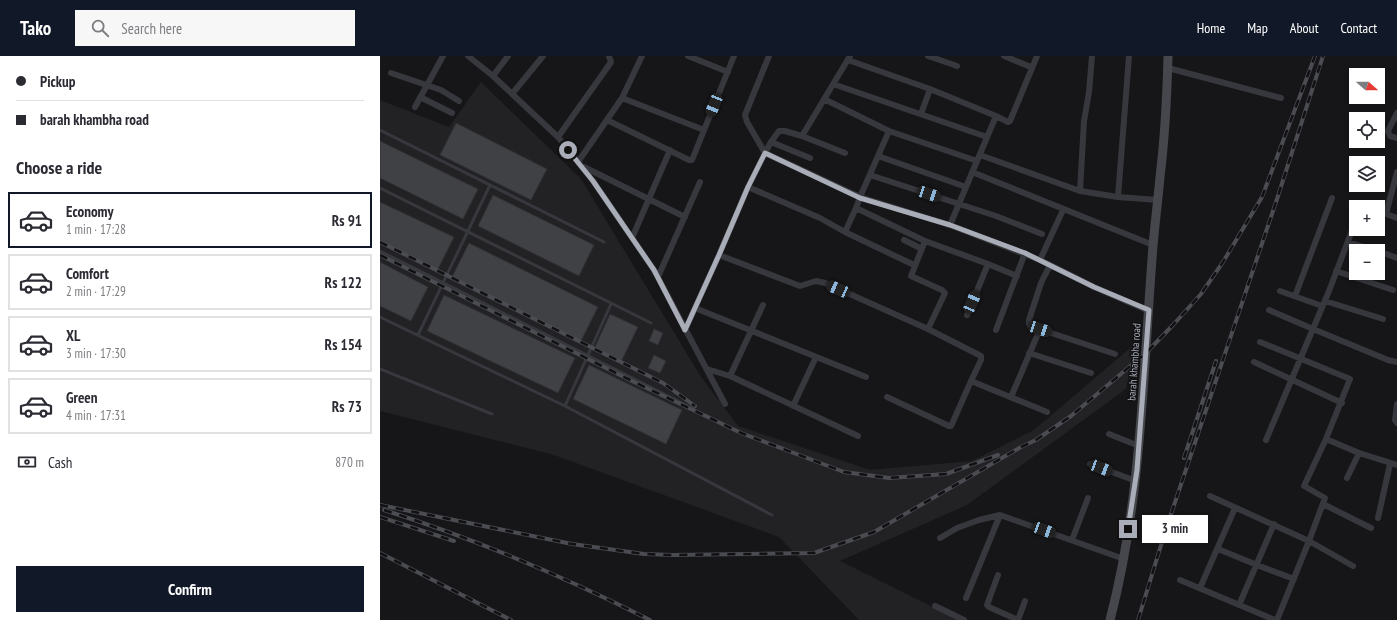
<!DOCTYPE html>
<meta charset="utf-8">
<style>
body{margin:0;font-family:"PT Sans Narrow",sans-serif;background:#f7f7f7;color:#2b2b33;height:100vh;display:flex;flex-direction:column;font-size:15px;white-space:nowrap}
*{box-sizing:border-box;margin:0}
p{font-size:13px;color:#7c7c81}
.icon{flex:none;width:22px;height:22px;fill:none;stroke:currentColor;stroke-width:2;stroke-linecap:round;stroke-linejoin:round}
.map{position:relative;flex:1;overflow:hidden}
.side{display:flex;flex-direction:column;background:#fff;width:380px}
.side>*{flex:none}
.banner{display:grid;align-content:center;height:88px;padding:0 16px;background:#fff}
.needle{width:26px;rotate:111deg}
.tools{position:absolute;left:969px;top:12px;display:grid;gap:8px}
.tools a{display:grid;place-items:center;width:36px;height:36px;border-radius:0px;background:#fff;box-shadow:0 2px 6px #0003;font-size:20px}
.end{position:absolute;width:18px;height:18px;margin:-9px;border:5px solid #a8adb8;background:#111;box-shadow:0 0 0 2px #111}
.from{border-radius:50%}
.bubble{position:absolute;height:28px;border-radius:0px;background:#fff;box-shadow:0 2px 6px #0003;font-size:13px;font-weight:800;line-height:28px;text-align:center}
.car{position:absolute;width:12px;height:24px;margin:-12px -6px;border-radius:5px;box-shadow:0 0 3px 1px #0007;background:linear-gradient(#222 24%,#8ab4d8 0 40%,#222 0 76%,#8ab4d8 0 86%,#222 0)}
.banner b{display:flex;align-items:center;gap:14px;height:38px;font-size:15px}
.banner b+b{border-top:1px solid #e1e1e2}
.banner i{width:10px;height:10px;background:#2b2b33}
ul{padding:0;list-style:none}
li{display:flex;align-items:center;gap:12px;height:56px;margin:0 8px 6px;padding:0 8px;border:2px solid #e1e1e2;border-radius:0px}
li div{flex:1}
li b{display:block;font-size:15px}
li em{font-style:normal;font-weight:800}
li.current{border-color:#111827}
li>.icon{width:36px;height:36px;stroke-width:1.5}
h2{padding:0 16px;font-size:18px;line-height:48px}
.pay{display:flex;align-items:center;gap:10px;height:44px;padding:0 16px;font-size:15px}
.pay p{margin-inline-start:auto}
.primary-button{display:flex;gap:8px;margin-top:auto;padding:8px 16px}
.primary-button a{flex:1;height:46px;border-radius:0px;background:#111827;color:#fff;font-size:16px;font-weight:800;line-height:46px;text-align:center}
header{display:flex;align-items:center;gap:24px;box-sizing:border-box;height:56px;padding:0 20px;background:#111827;color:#fff}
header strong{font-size:19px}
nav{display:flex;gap:22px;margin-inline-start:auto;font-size:14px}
.search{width:280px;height:36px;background:#f7f7f7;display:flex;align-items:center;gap:10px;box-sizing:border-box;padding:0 14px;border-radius:0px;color:#7c7c81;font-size:15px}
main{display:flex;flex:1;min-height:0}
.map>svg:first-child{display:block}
.built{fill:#222225}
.building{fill:#404145;stroke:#303034}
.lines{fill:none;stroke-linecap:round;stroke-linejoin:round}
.lane{stroke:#37383d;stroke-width:3}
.street{stroke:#37383d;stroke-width:6}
.secondary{stroke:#45474d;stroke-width:9}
.rail-casing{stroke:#4a4c52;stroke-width:4}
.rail{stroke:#111113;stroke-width:2.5;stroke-dasharray:8;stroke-linecap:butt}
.route{stroke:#a8adb8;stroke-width:5}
.labels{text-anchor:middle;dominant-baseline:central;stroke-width:3;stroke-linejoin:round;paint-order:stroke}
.street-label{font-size:11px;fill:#a8adb8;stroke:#111113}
</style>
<header>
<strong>Tako</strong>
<div class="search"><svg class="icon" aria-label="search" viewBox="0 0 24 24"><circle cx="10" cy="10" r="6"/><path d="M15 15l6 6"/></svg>Search here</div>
<nav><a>Home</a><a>Map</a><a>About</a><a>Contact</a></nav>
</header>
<main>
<section class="side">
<div class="banner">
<b><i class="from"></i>Pickup</b>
<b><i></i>barah khambha road</b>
</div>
<h2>Choose a ride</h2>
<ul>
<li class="current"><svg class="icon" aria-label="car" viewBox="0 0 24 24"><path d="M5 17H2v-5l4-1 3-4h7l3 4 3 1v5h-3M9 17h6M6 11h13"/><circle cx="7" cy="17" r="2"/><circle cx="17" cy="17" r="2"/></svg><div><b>Economy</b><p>1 min · 17:28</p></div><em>Rs 91</em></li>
<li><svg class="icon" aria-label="car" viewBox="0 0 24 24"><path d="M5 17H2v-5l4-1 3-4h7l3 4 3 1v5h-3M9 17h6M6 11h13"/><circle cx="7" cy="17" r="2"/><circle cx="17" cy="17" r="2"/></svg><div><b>Comfort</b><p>2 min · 17:29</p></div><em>Rs 122</em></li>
<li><svg class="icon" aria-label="car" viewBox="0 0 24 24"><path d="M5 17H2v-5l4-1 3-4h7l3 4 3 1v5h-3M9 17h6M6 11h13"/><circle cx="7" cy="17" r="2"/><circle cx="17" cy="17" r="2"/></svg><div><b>XL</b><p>3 min · 17:30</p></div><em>Rs 154</em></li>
<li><svg class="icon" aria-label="car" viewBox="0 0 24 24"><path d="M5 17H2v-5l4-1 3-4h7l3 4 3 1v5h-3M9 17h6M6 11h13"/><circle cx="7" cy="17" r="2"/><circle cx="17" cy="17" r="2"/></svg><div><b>Green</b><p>4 min · 17:31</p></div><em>Rs 73</em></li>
</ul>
<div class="pay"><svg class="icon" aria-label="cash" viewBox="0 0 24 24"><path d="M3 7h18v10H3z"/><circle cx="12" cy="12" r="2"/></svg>Cash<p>870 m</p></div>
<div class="primary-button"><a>Confirm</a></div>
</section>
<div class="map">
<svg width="1017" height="564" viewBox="0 0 1017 564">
<rect width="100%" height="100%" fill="#161618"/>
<path class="built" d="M101,26L201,123L321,321L358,370L490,414L592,405L654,374L756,287L746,333L587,449L460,505L579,564H479L399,481L174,399L0,355V44L69,71Z"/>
<path class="building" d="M76,67L167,113L151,144L60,99Z
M0,85L98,133L83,163L0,122Z
M113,139L214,189L199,220L98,170Z
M0,146L74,181L57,215L0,187Z
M89,187L218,251L200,287L71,223Z
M0,206L48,231L31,265L0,250Z
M64,239L195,302L178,337L47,275Z
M230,258L258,271L241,306L214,293Z
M274,273L283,277L278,289L269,285Z
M274,299L286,305L280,317L268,312Z
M209,309L302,354L286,388L193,343Z"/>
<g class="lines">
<path class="lane" d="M0,74L224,186
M0,132L271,267
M0,195L314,353
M0,261L185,350L392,459
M38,279L110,129
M0,313L112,358
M185,350L231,248"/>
<path class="street" d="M88,0L113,20L178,81L213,125L274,214L345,348
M308,0L348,16
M548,0L577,10
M624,0L651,11
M468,4L550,33
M788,12L901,42
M11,17L61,34L79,45
M113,20L128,0
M453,28L607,81
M132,38L163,0
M40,41L72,57
M242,42L324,74
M444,43L509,75L597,105
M35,51L63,0
M1017,57L1008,75L1010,80L1017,82
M541,58L550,33L616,60L570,169
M616,60L628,66L630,65L657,0
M227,64L309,104H312L354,0
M178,81L229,9L231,6L229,0
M391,86L430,102
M385,97L367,66L365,59L389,0
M385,97L391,86L399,75H405L422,80
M465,97L422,80L470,0
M600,99L700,135L738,141L778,144
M498,100L586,131
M198,106L242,42L262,0
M204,111L305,161
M592,116L773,189
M490,119L616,160L662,178
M368,131L440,162L465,176L534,209
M700,135L704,65L709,36L712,0
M738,141L749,0
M979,151L980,149L986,151
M476,152L480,141L570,169L660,204
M683,154L660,204L714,231L769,255
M998,155L1017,162
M1006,158L1017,116
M465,176L476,152L545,185
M252,182L290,94
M524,184L542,193
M968,186L997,195
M998,195L1017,202
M339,199L420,230L436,225L445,227L548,273L601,300V304L591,325
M670,209L661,227L649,264V268L650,270L735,298
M956,215L1013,234
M278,221L320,126
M900,235L942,250
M915,240L952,142
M945,245L1003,263
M315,252L486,321
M889,254L933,273L1008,304L1017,306
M587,259L608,208
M548,273L565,237L562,234L531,220L545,185L608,208L637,220
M305,274L339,199L368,131L385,97L480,141L509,75
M616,274L645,197
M880,286L970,323L946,383L924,430L945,442L929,485L973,510
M649,297L711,317
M874,306L962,347
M327,313L350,320L478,380
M350,320L383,249
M507,341L569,370H571L572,368L591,325L667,356
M631,341L660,273
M1017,348L1015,364L1017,367
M413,350L436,301
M729,378L759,390
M946,383L979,397L1017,409
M886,384L949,235L976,164
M710,408L756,425
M967,422L979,397
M830,440L929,485L897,564
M943,448L991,472
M998,462L1010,408
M560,482L577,472L599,464L620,459L744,503
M692,484L708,442
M838,493L877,509L914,523
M618,519L607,549L609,551L638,564
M800,524L895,564
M820,532L855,452
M586,542L620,459
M859,549L894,468
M555,550L584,564
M638,564L645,545"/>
<path class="secondary" d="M730,564C762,442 763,315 773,190C775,166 778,144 780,121C785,80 787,40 788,0"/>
<g class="rail-casing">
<path id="rail" d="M0,186L283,327L315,350
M0,199L252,325L332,363L361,377L464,416L509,422L566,418L618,399
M804,402L836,305
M0,449L192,488L264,498L293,499L434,497L494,476L641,391L656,384L691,360L767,296L793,269L821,238L843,206L882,141L935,0
M4,454C95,483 185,521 270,564
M0,461L74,485
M0,497L131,564
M758,564L786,473L897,143L943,0"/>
</g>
<use href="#rail" class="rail"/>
</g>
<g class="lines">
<path class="route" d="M188,94L213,125L274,214L305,274L339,199L368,131L385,97L480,142L570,169L645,197L714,231L769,254L757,414L748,473"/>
</g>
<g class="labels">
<g class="street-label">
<text transform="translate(754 306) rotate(-86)">barah khambha road</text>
</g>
</g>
</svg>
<div class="tools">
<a><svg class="needle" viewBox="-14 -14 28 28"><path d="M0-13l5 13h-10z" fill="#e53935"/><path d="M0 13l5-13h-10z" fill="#7c7c81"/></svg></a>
<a><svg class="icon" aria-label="locate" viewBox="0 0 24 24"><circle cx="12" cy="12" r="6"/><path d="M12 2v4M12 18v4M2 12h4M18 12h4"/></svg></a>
<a><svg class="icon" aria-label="layers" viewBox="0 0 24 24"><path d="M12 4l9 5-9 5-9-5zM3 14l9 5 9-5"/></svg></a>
<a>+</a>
<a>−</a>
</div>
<i class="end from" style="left:188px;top:94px"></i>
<i class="end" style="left:748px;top:473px"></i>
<div class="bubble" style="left:762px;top:459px;width:66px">3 min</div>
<i class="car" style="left:334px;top:49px;rotate:202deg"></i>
<i class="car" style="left:549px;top:138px;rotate:108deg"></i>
<i class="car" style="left:458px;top:233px;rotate:294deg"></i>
<i class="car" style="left:592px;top:246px;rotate:23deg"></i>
<i class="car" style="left:660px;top:273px;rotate:108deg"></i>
<i class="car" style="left:721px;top:412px;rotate:111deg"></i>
<i class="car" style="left:664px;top:474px;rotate:110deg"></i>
</div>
</main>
